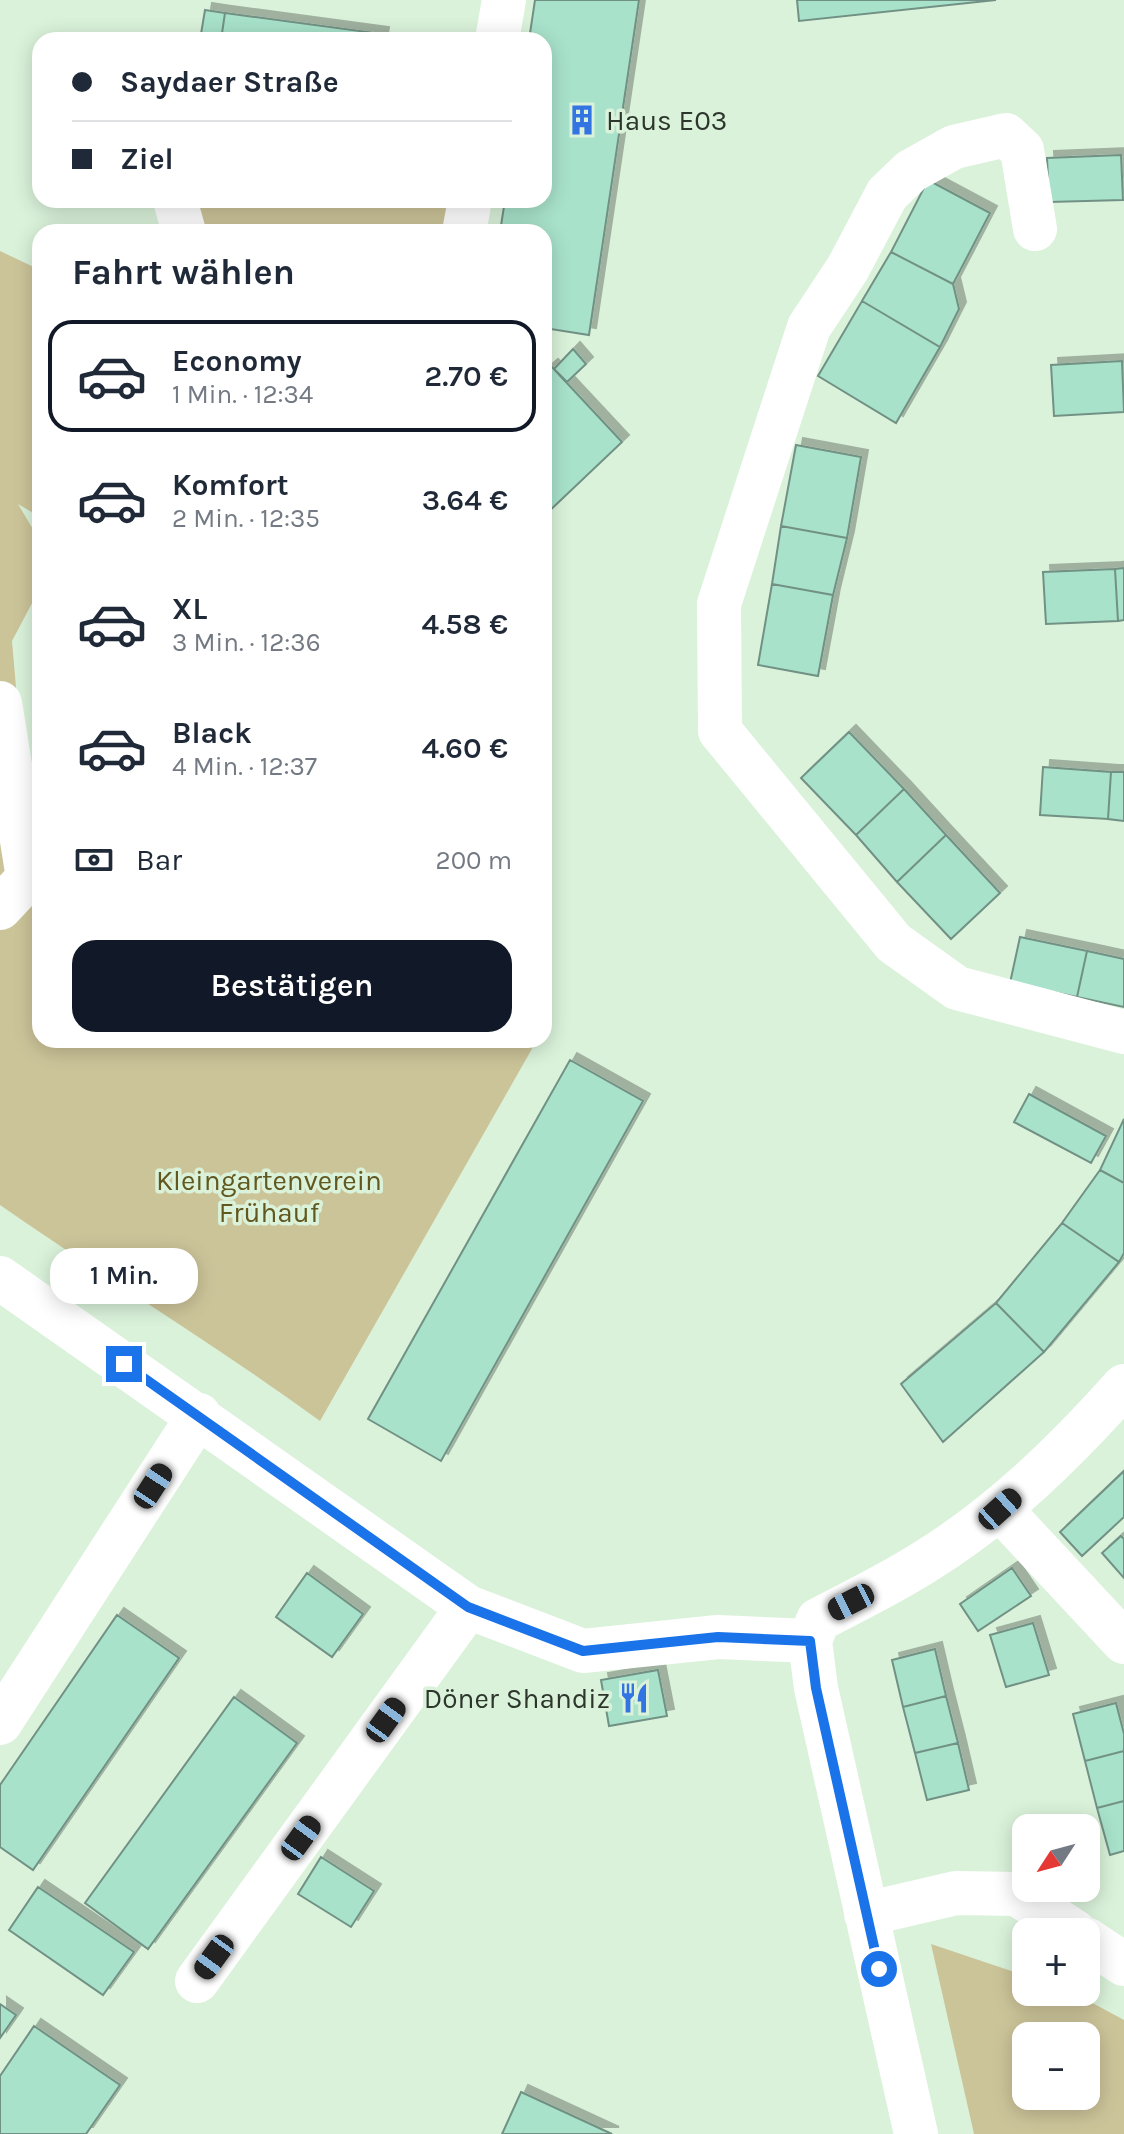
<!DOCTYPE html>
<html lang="de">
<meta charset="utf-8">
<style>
body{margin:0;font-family:Karla,sans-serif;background:#f6f6f7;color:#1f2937;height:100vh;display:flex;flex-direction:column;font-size:30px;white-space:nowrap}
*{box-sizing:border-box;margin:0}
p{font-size:26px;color:#747a83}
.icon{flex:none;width:44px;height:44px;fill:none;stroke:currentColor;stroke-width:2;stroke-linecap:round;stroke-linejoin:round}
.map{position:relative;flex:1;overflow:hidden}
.drawer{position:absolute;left:32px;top:224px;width:520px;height:824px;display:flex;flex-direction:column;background:#fff;border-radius:24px;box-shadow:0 4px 20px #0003}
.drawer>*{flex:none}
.banner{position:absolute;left:32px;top:32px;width:520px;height:176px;border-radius:24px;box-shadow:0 4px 20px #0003;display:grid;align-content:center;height:176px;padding:0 40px;background:#fff}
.needle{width:52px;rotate:234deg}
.fabs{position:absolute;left:1012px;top:1814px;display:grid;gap:16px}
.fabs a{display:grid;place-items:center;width:88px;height:88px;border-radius:16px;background:#fff;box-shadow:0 4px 20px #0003;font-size:40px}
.end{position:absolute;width:36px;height:36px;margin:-18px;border:10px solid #1a73e8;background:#fff;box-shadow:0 0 0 4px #fff}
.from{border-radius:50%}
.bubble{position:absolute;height:56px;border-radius:24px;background:#fff;box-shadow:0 4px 20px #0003;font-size:26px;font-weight:600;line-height:56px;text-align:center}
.car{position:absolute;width:24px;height:48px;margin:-24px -12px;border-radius:10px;box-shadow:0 0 6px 2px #0007;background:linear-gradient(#222 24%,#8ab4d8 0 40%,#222 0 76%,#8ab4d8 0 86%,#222 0)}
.banner b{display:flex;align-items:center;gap:28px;height:76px;font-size:30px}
.banner b+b{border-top:2px solid #e0e1e3}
.banner i{width:20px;height:20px;background:#1f2937}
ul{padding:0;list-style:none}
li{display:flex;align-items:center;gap:24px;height:112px;margin:0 16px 12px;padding:0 24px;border:4px solid transparent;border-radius:24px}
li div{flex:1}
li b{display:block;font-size:30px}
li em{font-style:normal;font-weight:600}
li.active{border-color:#111827}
li>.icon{width:72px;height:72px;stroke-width:1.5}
h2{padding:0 40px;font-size:36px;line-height:96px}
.pay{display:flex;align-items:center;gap:20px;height:88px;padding:0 40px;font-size:30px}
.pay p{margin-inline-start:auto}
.cta{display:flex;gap:16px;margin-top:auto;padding:16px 40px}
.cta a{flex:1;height:92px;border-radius:24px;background:#111827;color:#fff;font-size:32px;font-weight:600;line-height:92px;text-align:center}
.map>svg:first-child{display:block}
.green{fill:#ccc499;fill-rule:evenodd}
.building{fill:#a8e2cb;stroke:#729185;stroke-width:2;filter:url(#shadow)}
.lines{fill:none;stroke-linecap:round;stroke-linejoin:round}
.minor{stroke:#fff;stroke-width:44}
.route{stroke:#1a73e8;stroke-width:10}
.labels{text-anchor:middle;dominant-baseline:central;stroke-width:7;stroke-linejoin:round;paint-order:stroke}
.poi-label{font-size:28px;fill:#2d362d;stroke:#daf2da;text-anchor:start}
.park-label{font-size:28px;fill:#62581f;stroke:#daf2da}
</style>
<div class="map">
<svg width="1124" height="2134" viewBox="0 0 1124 2134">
<defs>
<filter id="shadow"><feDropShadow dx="7" dy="-7" stdDeviation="0" flood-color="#0004"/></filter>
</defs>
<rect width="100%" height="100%" fill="#daf2da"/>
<path class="green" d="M198,200H265L317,207L318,200H450L445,232H194Z
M0,251L40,270V517L18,504L40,541V588L12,641L22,757L40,851V1040H537L320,1421C216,1345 106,1279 0,1205Z
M931,1944L1026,1976V1992H1072L1124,2020V2134H974ZM1086,2036V2096H1026V2036Z"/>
<path class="building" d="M535,0H639L589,335L544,328V232H500L505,200H544V40H529Z
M797,0H996L799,21Z
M205,10L225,13L221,40H200Z
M225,13L382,34L381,40H221Z
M1121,155L1123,200L1049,202L1047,158Z
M928,180L990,213L953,284L891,252Z
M265,200H318L317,207Z
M891,252L953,284L959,309L940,347L862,301Z
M862,301L940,347L896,423L818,376Z
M573,349L586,364L567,382L554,369Z
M1122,361L1124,412L1054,416L1051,365Z
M551,366L622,442L544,516V372Z
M796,445L861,457L847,538L781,526Z
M781,526L847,538L833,595L772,584Z
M1124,568V620L1118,621L1115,569Z
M1115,569L1118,621L1046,624L1043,572Z
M772,584L833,595L818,676L758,665Z
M849,732L904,789L856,835L801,778Z
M1043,767L1111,772L1108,819L1040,815Z
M1111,772H1124V821L1108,819Z
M904,789L946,835L897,882L856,835Z
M946,835L1000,893L951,939L897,882Z
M1020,937L1087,951L1077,997L1010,983Z
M1087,951L1124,959V1007L1077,997Z
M570,1060L643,1101L441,1461L368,1419Z
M1029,1094L1106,1136L1091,1163L1014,1122Z
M1124,1119V1183L1100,1170Z
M1100,1170L1124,1183V1253L1119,1262L1062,1223Z
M1062,1223L1119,1262L1044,1352L996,1303Z
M996,1303L1044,1352L943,1442L901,1384Z
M1124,1471V1517L1082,1556L1060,1532Z
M1121,1536L1124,1539V1578L1102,1553Z
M1012,1568L1031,1596L978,1631L960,1604Z
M307,1573L363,1614L332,1657L276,1617Z
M117,1615L179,1658L33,1870L0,1847V1785Z
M1033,1623L1049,1675L1006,1687L990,1635Z
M935,1649L946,1696L903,1707L892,1660Z
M658,1670L667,1716L609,1726L601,1680Z
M946,1696L958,1743L915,1753L903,1707Z
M234,1697L297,1743L148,1949L85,1903Z
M1116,1703L1124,1734V1751L1085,1761L1073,1714Z
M958,1743L969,1790L927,1800L915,1753Z
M1124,1751V1801L1097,1808L1085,1761Z
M1124,1801V1851L1110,1855L1097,1808Z
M321,1857L374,1891L351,1927L298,1894Z
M38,1887L134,1952L103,1995L9,1930Z
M0,2004L16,2015L0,2038Z
M34,2026L120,2085L86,2134H0V2076Z
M521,2092L612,2134H502Z"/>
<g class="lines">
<path class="minor" d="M497,40L504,0
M175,200L184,232
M1035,229L1022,150L1006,135L954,147L911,171L887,194L848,268L809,327L719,604L720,731L894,943L957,988L1124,1032
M464,232L470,200
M0,703L28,878L0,908
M0,1278L468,1607L583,1651L718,1637L810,1641
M1000,1509L1124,1642
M0,1723L199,1415
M866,1914L956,1893L1017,1894L1075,1932
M1086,1939L1124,1964
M197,1981L468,1607
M916,2134L816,1688L810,1641L818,1620C854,1601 892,1583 926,1561C1002,1514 1065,1452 1124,1386"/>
</g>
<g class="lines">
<path class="route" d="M124,1364L468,1607L583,1651L718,1637L810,1641L816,1688L879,1969"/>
</g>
<defs>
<g id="building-bare" transform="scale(2.4)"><path d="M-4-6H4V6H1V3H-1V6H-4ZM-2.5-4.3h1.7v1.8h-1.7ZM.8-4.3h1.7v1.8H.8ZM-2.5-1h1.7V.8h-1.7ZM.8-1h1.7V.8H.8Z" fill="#3274e1" stroke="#daf2da" stroke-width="2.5" paint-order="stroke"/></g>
<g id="restaurant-bare" transform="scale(2.4)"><path d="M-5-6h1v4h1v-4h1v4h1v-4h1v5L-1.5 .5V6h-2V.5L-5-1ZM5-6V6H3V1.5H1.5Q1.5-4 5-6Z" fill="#3274e1" stroke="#daf2da" stroke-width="2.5" paint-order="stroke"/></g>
</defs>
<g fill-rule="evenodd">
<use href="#building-bare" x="582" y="120"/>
<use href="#restaurant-bare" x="634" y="1698"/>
</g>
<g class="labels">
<g class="poi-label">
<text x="606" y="120">Haus E03</text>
<text x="610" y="1698" text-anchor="end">Döner Shandiz</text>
</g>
<g class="park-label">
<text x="269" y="1180">Kleingartenverein<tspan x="269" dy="32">Frühauf</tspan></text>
</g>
</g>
</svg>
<div class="fabs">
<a><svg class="needle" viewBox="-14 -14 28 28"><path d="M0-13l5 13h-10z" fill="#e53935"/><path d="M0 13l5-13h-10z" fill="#747a83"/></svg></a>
<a>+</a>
<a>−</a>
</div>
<i class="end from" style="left:879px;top:1969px"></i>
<i class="end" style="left:124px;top:1364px"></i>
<div class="bubble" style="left:50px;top:1248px;width:148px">1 Min.</div>
<i class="car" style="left:153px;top:1486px;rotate:33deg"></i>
<i class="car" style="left:1000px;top:1509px;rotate:48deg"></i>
<i class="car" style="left:851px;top:1602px;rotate:243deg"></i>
<i class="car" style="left:386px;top:1720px;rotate:36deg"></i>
<i class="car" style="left:301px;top:1838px;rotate:36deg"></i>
<i class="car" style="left:214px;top:1957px;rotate:216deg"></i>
<div class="banner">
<b><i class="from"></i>Saydaer Straße</b>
<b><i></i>Ziel</b>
</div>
<section class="drawer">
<h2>Fahrt wählen</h2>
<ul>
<li class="active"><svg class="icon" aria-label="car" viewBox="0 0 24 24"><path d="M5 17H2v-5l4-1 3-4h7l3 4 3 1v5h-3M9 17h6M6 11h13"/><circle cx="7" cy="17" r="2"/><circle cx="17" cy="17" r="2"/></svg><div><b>Economy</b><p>1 Min. · 12:34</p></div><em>2.70 €</em></li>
<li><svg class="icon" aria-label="car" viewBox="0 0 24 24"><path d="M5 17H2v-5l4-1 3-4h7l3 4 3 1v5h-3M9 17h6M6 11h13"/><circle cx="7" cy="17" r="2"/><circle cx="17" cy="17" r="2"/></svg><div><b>Komfort</b><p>2 Min. · 12:35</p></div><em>3.64 €</em></li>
<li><svg class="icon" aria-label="car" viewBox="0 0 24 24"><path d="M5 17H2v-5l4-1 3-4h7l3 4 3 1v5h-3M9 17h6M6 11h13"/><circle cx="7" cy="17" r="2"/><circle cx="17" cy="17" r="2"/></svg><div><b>XL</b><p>3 Min. · 12:36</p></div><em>4.58 €</em></li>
<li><svg class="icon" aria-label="car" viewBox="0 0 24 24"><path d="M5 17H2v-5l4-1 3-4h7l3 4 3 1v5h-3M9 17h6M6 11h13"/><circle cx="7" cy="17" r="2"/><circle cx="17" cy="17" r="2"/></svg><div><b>Black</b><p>4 Min. · 12:37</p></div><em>4.60 €</em></li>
</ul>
<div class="pay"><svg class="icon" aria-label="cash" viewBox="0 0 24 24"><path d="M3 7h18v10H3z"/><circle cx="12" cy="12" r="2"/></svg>Bar<p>200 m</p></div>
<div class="cta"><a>Bestätigen</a></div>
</section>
</div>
